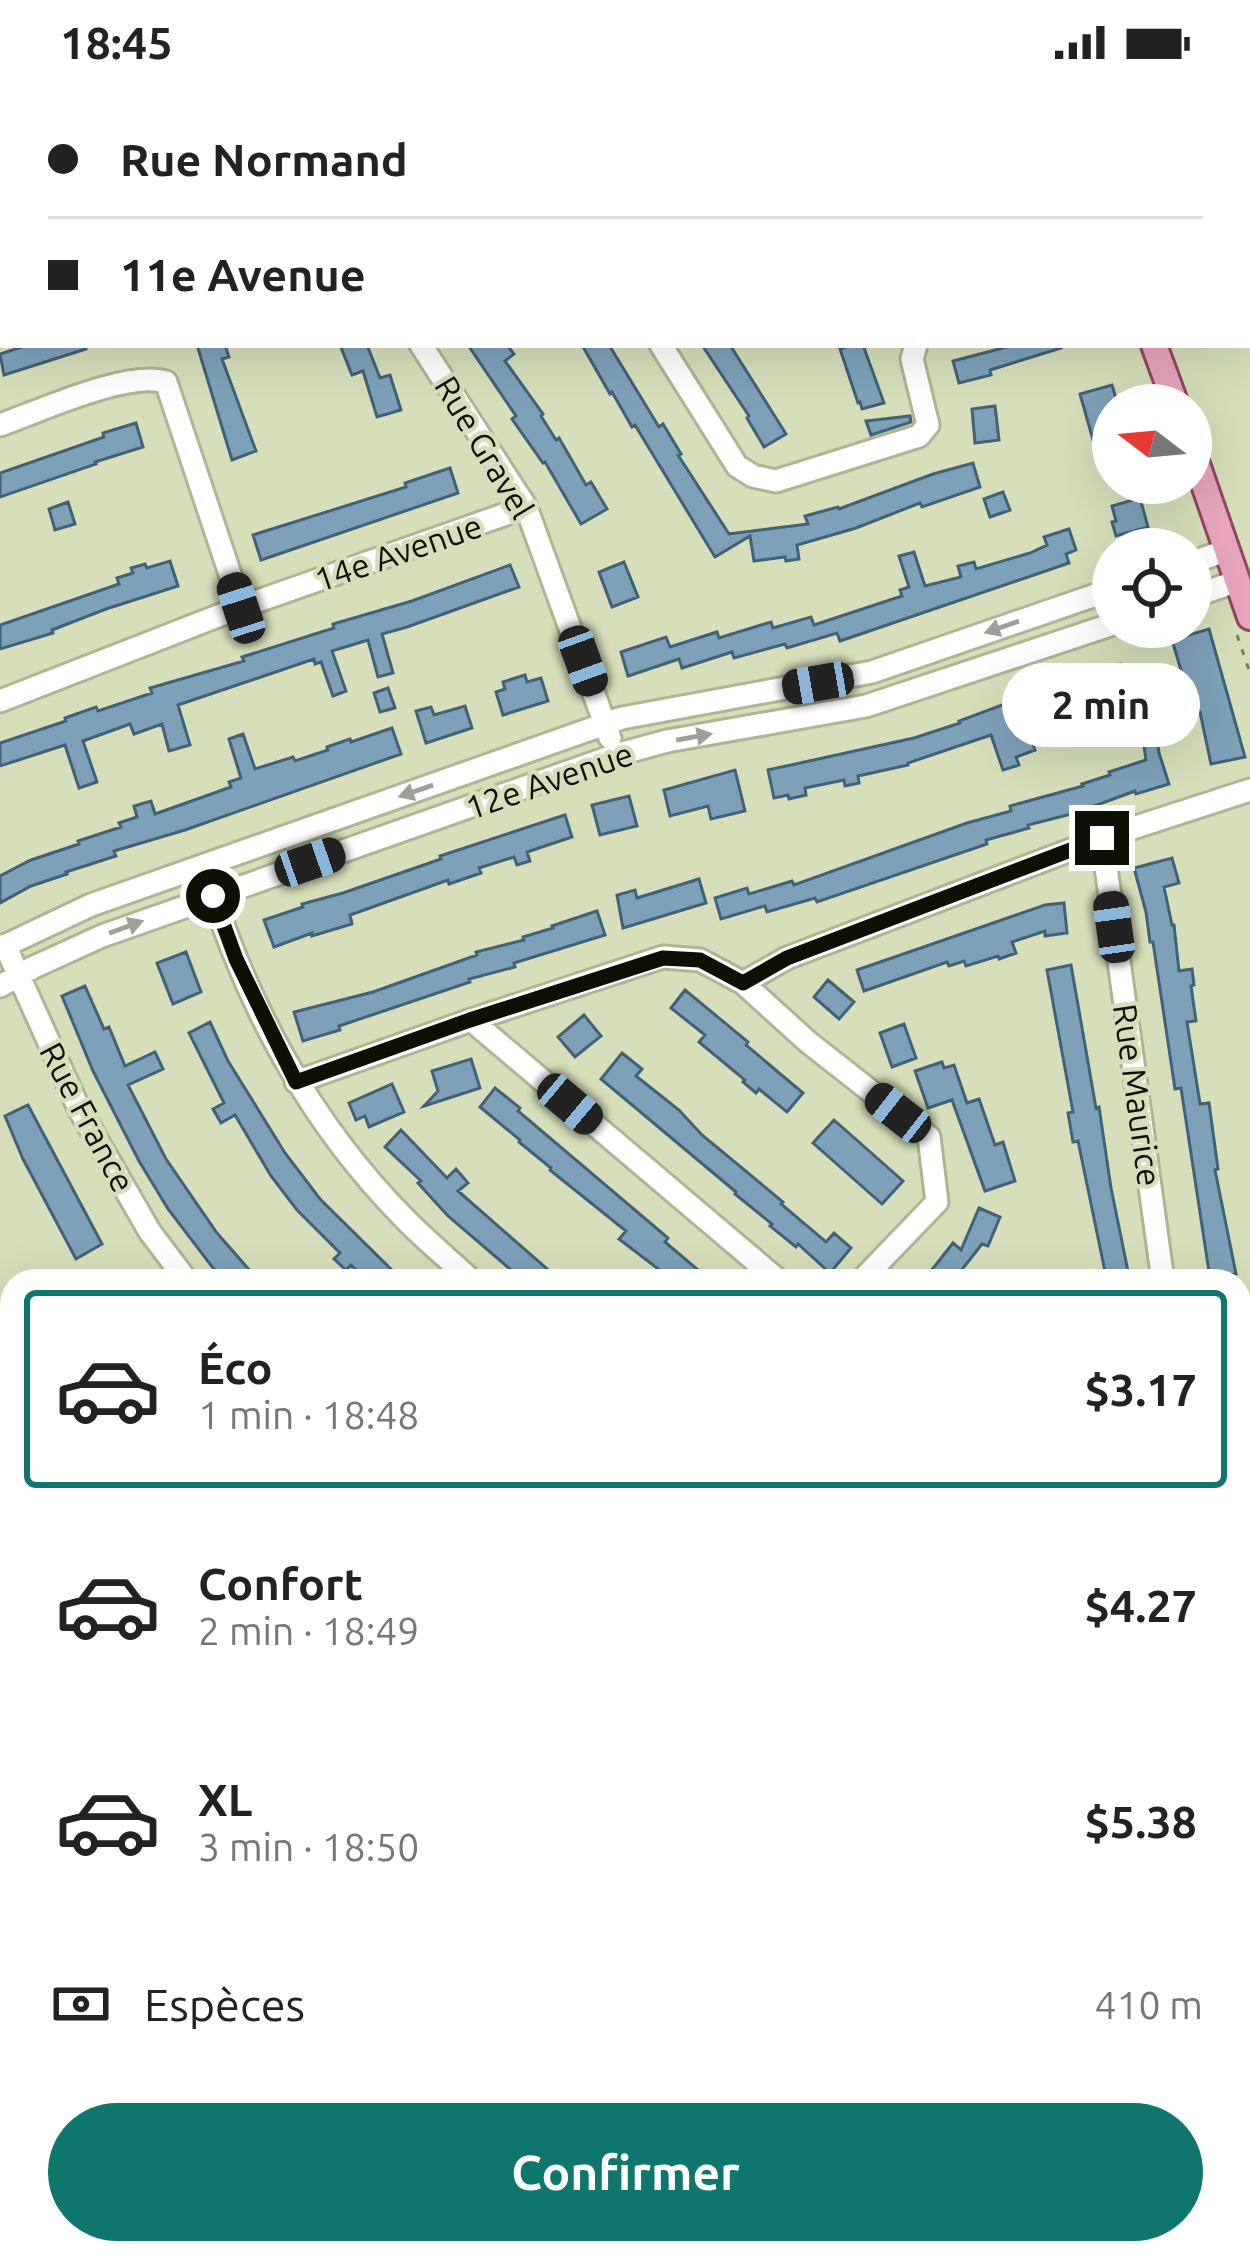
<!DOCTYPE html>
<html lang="fr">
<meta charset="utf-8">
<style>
body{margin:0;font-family:Ubuntu,sans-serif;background:#f2f2f2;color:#222;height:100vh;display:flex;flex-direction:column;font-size:45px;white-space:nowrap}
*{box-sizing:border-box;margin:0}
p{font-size:39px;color:#767676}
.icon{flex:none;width:66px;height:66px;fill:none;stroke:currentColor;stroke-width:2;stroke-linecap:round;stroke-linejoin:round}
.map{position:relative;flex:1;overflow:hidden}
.details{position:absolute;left:0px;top:1185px;width:1251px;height:996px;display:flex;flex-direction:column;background:#fff;border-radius:36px 36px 0 0;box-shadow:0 12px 48px #0002}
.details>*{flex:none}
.hud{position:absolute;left:0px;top:0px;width:1251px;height:264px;box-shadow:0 12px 48px #0002;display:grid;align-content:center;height:264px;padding:0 48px;background:#fff}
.needle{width:78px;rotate:286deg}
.tools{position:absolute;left:1092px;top:300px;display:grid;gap:24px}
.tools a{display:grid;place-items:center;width:120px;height:120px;border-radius:50%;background:#fff;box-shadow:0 12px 48px #0002;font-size:60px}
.end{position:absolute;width:54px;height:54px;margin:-27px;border:15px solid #0d1004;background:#fff;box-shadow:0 0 0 6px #fff}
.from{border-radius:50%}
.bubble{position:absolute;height:84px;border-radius:42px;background:#fff;box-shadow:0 12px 48px #0002;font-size:39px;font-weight:600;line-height:84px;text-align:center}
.car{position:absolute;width:36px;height:72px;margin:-36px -18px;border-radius:15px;box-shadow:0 0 9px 3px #0007;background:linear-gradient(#222 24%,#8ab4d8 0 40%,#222 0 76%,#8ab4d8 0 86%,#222 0)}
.hud b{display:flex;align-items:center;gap:42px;height:114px;font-size:45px}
.hud b+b{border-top:3px solid #e0e0e0}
.hud i{width:30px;height:30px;background:#222}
ul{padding:21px 0 0;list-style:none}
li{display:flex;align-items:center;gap:36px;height:198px;margin:0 24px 18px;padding:0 24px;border:6px solid transparent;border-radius:12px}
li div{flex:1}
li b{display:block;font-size:45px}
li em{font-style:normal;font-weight:600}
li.current{border-color:#0f766e}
li>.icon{width:108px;height:108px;stroke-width:1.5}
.pay{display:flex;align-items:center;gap:30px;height:132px;padding:0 48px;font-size:45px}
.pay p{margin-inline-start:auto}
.action{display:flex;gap:24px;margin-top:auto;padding:24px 48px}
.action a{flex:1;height:138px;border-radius:72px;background:#0f766e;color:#fff;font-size:48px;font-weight:600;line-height:138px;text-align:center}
.status{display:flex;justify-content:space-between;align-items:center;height:84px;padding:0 60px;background:#fff;direction:ltr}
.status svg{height:33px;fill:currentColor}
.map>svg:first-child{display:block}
.building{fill:#7ea1b9;stroke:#426278;stroke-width:3}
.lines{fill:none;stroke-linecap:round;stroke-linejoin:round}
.minor-casing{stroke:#adb691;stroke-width:27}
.major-casing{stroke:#924960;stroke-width:30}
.path{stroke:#797f65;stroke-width:3;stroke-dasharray:6 9;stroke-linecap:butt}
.minor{stroke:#fff;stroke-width:21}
.major{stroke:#e9a4be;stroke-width:24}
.oneway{fill:#9e9f9b}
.route{stroke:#0d1004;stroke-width:15}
.labels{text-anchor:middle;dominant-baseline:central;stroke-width:9;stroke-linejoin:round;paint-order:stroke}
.street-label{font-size:33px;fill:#0d1004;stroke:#d6dfb9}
</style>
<div class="status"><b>18:45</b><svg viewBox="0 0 49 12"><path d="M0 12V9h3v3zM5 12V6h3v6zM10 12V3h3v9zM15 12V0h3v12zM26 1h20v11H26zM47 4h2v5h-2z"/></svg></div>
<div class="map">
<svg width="1250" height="2181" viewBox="0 0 1250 2181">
<rect width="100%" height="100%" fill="#d6dfb9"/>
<path class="building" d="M28,261H85L86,265L4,291L0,270Z
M197,261H225L229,273L222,275L256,367L232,376Z
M340,261H367L380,294L390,291L401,326L377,333L363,287L352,291Z
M468,261H507L514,270L505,277L543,330L541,332L556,356L559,354L586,401L591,398L607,425L581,440L545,378L543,379L512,335L516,332Z
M582,261H609L659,343L663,340L681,370L678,371L729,450L808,440L805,432L838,423L839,425L933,390L973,379L980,403L922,423L920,419L856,444L797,461L799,475L786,477L785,473L754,477L750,452L715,473L635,341L632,343L612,308L610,310Z
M702,261H730L786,350L764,363L747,334L749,332Z
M851,261H863L884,319L862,325L860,318L858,319L840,265Z
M1014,261H1060L1061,264L990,286L991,291L959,299L953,277Z
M1112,301L1118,321H1113V381L1101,384L1080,310Z
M995,322L999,356L975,359L972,325Z
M910,332L911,338L871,351L866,337Z
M136,339L143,363L95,378L96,380L0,413V389L104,353L103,349Z
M450,384L458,409L261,476L253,451L406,403L405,399Z
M1003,408L1010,426L990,433L984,415Z
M1140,414L1148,443L1116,452L1112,438L1116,437L1112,422Z
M68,418L75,440L55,446L49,425Z
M1069,445L1076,466L1066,470L1069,479L840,557L837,549L787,564L785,560L734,574L732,568L682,584L679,575L628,592L621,568L666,553L670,563L717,548L719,554L771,538L773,544L811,533L814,541L902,512L900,506L909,503L899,472L914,468L925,502L961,493L958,482L974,478L976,485L1030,469L1047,461L1044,453Z
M170,477L178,502L106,525L52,546L53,549L0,565V541L119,500L117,494L133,489L131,484L145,480L147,484Z
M624,478L638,513L612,523L599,488Z
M510,481L519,503L407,543L382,550L393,589L378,593L368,556L332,567L346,607L333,612L321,578L315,580L314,575L178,621L190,661L169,667L162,640L134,650L130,640L83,657L97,698L79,704L65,661L0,682V659L66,637L65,634L96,623L98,627L152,609L150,604L244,577L242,573L334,544L333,540L412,517Z
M1209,545L1245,673L1211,680L1200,628L1194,630L1172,556Z
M1120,580L1127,607L1078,620L1071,594Z
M525,591L527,598L541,594L548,617L503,631L496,608L505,605L503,598Z
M388,604L395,624L380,628L374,609Z
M1040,607L1049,637L1027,644L1035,666L1016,673L1019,681L1003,686L991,651L908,679V681L858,692L859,699L845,702L844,696L805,704L806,711L789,715L788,711L774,714L768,686L914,654L960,639L959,637Z
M465,622L472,644L426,659L416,627L431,623L434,631Z
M1155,639L1159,669L1169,700L1136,710L1135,707L1075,729L1028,741L1029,744L986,756L987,760L817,818L815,814L767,828L765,822L721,835L715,814L747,804L749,810L792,797L794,801L967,739L1011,727L1010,722L1083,702L1082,700L1110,691L1109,688L1146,676L1141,641Z
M392,644L401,670L185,746L114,767L116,772L66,788L67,790L31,802L0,819V792L31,776L79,760L78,757L121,743L119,739L137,733L134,722L151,717L155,730L231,703L229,698L241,694L229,655L243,650L255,685L293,673L295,677L328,666L327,663L350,655L351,658Z
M735,686L745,727L711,735L708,722L670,732L664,706Z
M629,712L637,742L600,751L592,721Z
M565,731L572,753L527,768L530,777L517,781L514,773L479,784L481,789L449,800L448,796L350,831L352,840L312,852V849L274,863L264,836L303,823L302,820L343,809L441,775L440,772Z
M1172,774L1179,799L1164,803L1172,841H1174L1179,887L1192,885L1194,901L1191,902L1196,937L1187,938L1200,1020L1209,1019L1218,1085L1215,1086L1236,1190L1210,1194L1181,1004L1175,1005L1153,858H1150L1146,828L1134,784Z
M699,795L706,819L623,844L617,811L635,806L637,814Z
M1064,819L1067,849L1045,852V847L1012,858L1016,869L999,875L998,872L966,882L964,877L949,882L947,878L864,907L857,886L1045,821Z
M597,827L605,851L514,879L515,883L469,895L470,898L339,942L340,946L303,957L294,928L373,908L477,871L476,868L524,856L523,853L553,844L552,842Z
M186,868L201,908L173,920L157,879Z
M1071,881L1096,1024L1099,1023L1111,1104L1130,1197H1107L1078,1057L1073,1058L1068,1029L1073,1028L1047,886Z
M828,896L854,918L839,935L814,913Z
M85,902L104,945L109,943L125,982L155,968L163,985L128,1001L166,1075L217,1149L259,1197H223L168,1125L139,1077L93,987L62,912Z
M685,906L748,958L746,961L803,1009L787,1028L759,1005L756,1009L743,998L745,996L699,958L705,951L671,924Z
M584,931L601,952L575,973L558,953Z
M210,938L228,977L285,1069L320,1115L403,1197H368L351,1181L346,1186L334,1175L340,1169L297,1126L271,1092L235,1031L221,1039L213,1025L224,1019L189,949Z
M904,940L916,974L892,983L880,949Z
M622,969L642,985L636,992L679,1026L702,1051L783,1118L781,1120L826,1158L834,1149L851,1164L830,1189L798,1160L796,1163L770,1142L772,1140L735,1110L736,1108L601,995Z
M471,975L480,1004L424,1022L438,1007L432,987Z
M942,978L944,984L954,981L967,1019L979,1015L995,1061L1003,1058L1015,1097L985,1107L952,1016L928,1024L915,987Z
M392,1000L404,1028L369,1043L365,1032L356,1036L349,1019Z
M495,1004L520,1024L518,1027L668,1154L665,1158L711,1197H674L619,1155L626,1147L550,1086L551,1084L519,1058L520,1056L480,1023Z
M28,1021L102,1160L76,1175L23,1075L5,1032Z
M834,1036L903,1097L882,1120L813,1059Z
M401,1046L447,1094L456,1085L468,1099L458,1107L561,1197H524L448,1132L418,1099L421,1097L385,1063Z
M979,1124L1000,1133L988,1162L982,1160L953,1197H923L953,1159L961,1166Z"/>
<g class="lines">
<g class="minor-casing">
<path id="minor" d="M883,0L884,3
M1045,0L1046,3
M237,3L246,0
M301,3L310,0
M835,3L844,0
M0,87L3,86
M0,110L3,108
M421,261L526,423L610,654
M661,261L737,382L753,392L776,397L919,352L928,341L912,275L916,261
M0,341C40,327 128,286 166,298L241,523
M1191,479L1227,466
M1191,513L1238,497
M0,617L241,523L526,423
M1102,754L1163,1197
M209,799C248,924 312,1041 404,1134C425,1156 450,1176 472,1197
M5,861L79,1025L150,1148L187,1197
M0,864L91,821L622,634L872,588L1113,505
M743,899L808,958L929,1053L937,1118L861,1197
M0,902L34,883L102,852L616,671L667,657L866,622L1113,540
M471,936L779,1197
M296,998L471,936L663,873L700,876L743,899L787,874L1102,754L1250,706
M0,1436L12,1457
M1239,1854L1250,1853
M0,1857L12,1889
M1239,1877L1250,1876
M0,2051L10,2062L3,2099H0
M1239,2067L1250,2064
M210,2181L245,2169
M279,2181L314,2169
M910,2181L945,2169"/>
</g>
<g class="major-casing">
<path id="major" d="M1024,0L1025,3
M1154,261L1176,321
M1191,363L1250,533"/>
</g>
<path class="path" d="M1237,551L1250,589"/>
<use href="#minor" class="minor"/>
<use href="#major" class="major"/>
</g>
<defs><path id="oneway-solid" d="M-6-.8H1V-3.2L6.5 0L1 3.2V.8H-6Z" transform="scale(3)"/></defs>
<g class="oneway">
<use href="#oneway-solid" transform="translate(1002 543) rotate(161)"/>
<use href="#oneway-solid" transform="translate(694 653) rotate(-10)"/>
<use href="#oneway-solid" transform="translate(416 707) rotate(161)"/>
<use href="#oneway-solid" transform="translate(126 843) rotate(-20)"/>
</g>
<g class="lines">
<path class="route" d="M213,812L236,875L296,998L470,936L663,874L700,876L743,899L787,874L1102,754"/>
</g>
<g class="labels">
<g class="street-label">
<text transform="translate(485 363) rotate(59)">Rue Gravel</text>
<text transform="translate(398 468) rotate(-19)">14e Avenue</text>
<text transform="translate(549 696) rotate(-19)">12e Avenue</text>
<text transform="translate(1138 1011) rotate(82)">Rue Maurice</text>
<text transform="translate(88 1033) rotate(62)">Rue France</text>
</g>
</g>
</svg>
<div class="tools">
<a><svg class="needle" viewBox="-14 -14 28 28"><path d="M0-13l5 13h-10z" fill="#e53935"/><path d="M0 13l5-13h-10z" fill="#767676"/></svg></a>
<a><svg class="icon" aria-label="locate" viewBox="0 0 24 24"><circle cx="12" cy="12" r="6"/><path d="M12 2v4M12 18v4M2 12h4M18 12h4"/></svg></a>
</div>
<i class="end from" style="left:213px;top:812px"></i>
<i class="end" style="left:1102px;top:754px"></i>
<div class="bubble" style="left:1002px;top:579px;width:198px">2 min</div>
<i class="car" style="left:241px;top:524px;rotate:342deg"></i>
<i class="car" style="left:583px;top:577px;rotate:160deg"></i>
<i class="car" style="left:818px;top:599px;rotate:260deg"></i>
<i class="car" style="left:310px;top:778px;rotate:71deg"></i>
<i class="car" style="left:1114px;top:843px;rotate:352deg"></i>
<i class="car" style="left:570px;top:1020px;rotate:130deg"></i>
<i class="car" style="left:898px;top:1029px;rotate:308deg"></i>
<div class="hud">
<b><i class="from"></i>Rue Normand</b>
<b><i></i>11e Avenue</b>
</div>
<section class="details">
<ul>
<li class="current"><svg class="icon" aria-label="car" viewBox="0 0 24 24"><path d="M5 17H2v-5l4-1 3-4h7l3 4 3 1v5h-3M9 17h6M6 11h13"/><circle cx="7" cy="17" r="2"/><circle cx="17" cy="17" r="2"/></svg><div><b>Éco</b><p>1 min · 18:48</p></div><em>$3.17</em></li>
<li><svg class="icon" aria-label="car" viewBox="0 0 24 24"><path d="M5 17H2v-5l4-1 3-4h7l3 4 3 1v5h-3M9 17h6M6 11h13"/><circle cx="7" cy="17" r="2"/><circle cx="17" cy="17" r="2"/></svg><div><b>Confort</b><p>2 min · 18:49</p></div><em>$4.27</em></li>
<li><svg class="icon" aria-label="car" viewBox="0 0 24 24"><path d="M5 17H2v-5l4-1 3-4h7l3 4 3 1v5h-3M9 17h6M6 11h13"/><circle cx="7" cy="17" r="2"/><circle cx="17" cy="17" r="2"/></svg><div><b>XL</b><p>3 min · 18:50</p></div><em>$5.38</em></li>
</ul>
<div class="pay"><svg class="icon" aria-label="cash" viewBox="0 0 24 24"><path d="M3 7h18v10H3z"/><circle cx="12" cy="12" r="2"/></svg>Espèces<p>410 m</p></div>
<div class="action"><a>Confirmer</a></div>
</section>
</div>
